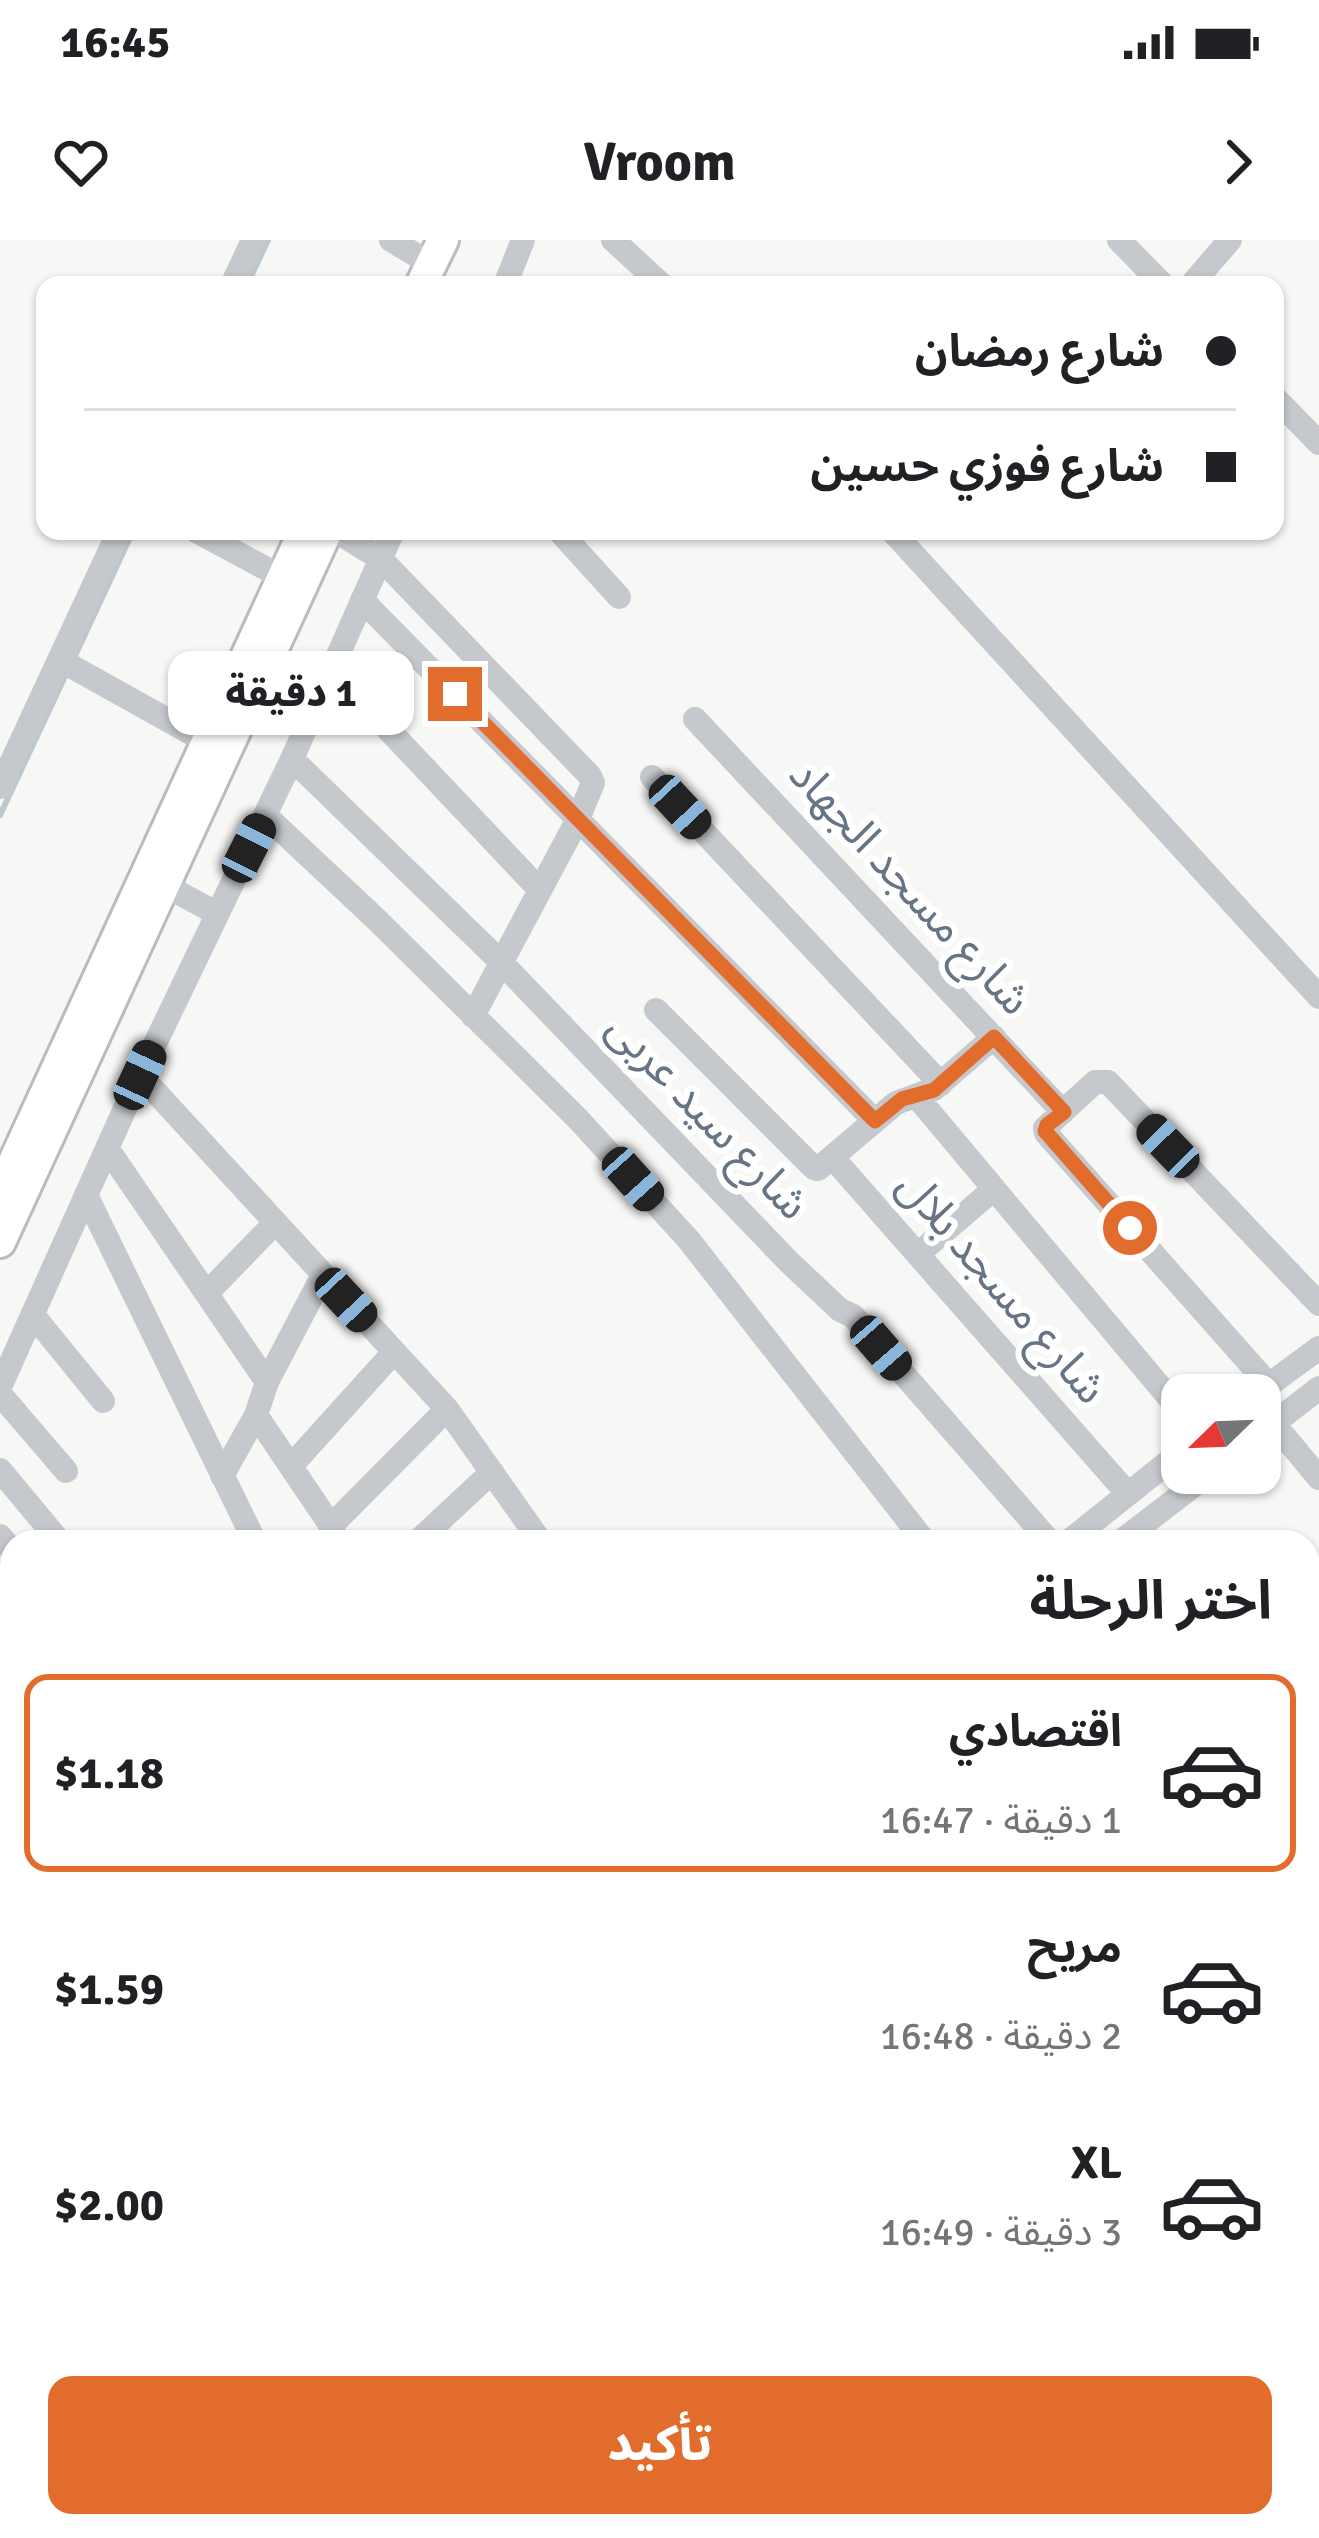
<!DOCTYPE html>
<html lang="ar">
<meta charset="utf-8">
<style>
body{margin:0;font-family:Signika,"Noto Sans Arabic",sans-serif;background:#f6f6f6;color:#202124;direction:rtl;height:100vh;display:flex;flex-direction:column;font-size:45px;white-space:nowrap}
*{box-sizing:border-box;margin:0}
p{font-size:39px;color:#757577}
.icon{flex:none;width:66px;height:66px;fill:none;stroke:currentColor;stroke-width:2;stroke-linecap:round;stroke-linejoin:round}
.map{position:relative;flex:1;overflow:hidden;direction:ltr}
.drawer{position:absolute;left:0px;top:1290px;width:1320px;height:1008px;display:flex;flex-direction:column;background:#fff;border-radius:36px 36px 0 0;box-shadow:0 3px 9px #0004;direction:rtl}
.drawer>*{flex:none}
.hud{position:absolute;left:36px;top:36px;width:1248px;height:264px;border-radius:24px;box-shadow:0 3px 9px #0004;direction:rtl;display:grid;align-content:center;height:264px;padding:0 48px;background:#fff}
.needle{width:78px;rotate:247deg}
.tools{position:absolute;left:1161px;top:1134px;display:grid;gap:24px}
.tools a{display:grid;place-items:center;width:120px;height:120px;border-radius:24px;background:#fff;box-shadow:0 3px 9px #0004;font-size:60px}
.end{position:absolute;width:54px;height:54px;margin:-27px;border:15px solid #e16c2c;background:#fff;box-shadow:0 0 0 6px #fff}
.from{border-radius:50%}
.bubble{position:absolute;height:84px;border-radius:24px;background:#fff;box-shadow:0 3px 9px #0004;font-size:39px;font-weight:800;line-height:84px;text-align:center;direction:rtl}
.car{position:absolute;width:36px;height:72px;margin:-36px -18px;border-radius:15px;box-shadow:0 0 9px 3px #0007;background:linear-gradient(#222 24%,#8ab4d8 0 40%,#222 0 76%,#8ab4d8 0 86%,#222 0)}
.hud b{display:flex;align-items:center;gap:42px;height:114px;font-size:45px}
.hud b+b{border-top:3px solid #e0e0e0}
.hud i{width:30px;height:30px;background:#202124}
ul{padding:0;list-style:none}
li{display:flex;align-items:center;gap:36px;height:198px;margin:0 24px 18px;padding:0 24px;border:6px solid transparent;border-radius:24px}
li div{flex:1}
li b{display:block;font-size:45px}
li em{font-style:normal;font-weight:800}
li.on{border-color:#e16c2c}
li>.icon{width:108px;height:108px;stroke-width:1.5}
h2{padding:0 48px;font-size:54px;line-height:144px}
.button{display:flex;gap:24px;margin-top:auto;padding:24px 48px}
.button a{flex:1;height:138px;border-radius:24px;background:#e16c2c;color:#fff;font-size:48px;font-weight:800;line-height:138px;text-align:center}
.status{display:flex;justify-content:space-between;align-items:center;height:84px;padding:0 60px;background:#fff;direction:ltr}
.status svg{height:33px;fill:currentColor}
header{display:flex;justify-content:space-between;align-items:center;height:156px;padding:0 48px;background:#fff;font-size:54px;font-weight:800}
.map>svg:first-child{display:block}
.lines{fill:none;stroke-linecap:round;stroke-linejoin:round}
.stream{stroke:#bec7cd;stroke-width:6}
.major-casing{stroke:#b8bbc0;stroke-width:36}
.minor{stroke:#c5c8cc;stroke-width:24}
.major{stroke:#fff;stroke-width:30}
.route{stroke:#e16c2c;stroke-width:15}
.labels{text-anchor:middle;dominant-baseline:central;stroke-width:12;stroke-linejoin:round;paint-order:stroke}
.street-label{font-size:45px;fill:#677486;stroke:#fff}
</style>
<div class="status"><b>16:45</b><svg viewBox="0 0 49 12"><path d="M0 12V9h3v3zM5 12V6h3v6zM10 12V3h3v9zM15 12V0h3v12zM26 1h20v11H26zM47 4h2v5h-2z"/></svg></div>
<header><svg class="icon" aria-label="forward" viewBox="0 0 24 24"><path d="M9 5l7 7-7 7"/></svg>Vroom<svg class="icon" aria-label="heart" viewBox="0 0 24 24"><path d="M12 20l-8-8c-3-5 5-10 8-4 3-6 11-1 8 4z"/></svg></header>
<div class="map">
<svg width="1319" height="2298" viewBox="0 0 1319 2298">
<rect width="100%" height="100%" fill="#f7f8f5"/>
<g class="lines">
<path class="stream" d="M247,45L268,0
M73,420L133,291
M0,575L67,432"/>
<g class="major-casing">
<path id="major" d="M421,45L443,0
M0,952L304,291
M0,1002L327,291"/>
</g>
<path class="minor" d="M391,0L431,24
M613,0L662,45
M1119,0L1163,45
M232,45L253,0
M505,45L523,0
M1191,45L1230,0
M1275,158L1319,203
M196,291L282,337
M336,291L381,319L590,536L593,543L578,579L473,776
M559,291L619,357
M892,291L1319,757
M362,360L875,881
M60,420L207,502
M331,429L539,649
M695,479L1063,872
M292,519L501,722L789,1022L840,1070L853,1076L1050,1302
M652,537L941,844
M0,547L119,291
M266,576L376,679L578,879L688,999L925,1302
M166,646L216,673
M656,770L814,928L818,929L896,863L934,849L994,797
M140,835L447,1169L541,1302
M917,857L1182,1173
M107,908L267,1142
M833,918L1128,1254
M86,955L255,1302
M918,1014L994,949
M207,1053L275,983
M33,1075L103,1161
M1269,1145L1046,893L1045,888L1095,842H1108L1319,1064
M0,1147L140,835L292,519L393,291
M1258,1153L1319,1108
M0,1154L66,1231
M256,1175L331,1286L338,1302
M1274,1184L1319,1238
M1260,1194L1319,1148
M291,1226L394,1112
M0,1230L60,1302
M222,1236L256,1175L267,1142L323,1035
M331,1286L447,1169
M0,1296L12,1310
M417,1302L492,1232
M1068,1302L1182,1211
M1120,1302L1210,1233
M0,1449L12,1464
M1308,1662L1319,1676
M1308,1803L1319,1818
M0,1856L12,1871
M1308,1966L1319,1983
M1308,2111L1319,2128
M0,2124L12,2099
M0,2215L12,2229
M1308,2241L1319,2229
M61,2286L71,2298
M321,2286L332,2298
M454,2286L473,2298
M687,2286L703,2298
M1002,2286L1018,2298
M382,2298L386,2286
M1167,2298L1178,2286
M1255,2298L1266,2286"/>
<use href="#major" class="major"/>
</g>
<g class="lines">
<path class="route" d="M455,454L875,881L902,859L934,850L994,797L1064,872L1047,885L1045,891L1130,988"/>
</g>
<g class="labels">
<g class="street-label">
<text transform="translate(910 647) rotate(47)">شارع مسجد الجهاد</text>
<text transform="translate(708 876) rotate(46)">شارع سيد عربى</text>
<text transform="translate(1002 1047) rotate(49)">شارع مسجد بلال</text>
</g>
</g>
</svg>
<div class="tools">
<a><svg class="needle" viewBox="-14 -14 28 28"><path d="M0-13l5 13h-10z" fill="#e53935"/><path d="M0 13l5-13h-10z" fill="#757577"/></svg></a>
</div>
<i class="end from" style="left:1130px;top:988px"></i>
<i class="end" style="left:455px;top:454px"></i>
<div class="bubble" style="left:168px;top:411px;width:246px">1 دقيقة</div>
<i class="car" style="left:680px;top:567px;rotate:137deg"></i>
<i class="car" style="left:249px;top:608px;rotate:27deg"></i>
<i class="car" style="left:140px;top:835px;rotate:25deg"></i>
<i class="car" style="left:1168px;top:906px;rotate:316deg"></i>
<i class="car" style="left:633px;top:939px;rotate:138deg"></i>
<i class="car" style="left:346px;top:1060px;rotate:137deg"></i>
<i class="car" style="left:881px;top:1108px;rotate:139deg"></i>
<div class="hud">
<b><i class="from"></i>شارع رمضان</b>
<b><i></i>شارع فوزي حسين</b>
</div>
<section class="drawer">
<h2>اختر الرحلة</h2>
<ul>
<li class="on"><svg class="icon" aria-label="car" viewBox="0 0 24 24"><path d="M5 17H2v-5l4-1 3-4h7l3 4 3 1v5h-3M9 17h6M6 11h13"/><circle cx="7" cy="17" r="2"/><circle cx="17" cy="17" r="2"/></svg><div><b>اقتصادي</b><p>1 دقيقة · 16:47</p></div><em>$1.18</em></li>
<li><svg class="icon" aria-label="car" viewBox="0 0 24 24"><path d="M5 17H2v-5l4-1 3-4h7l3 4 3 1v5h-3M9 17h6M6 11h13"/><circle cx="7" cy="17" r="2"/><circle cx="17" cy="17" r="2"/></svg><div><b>مريح</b><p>2 دقيقة · 16:48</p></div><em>$1.59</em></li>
<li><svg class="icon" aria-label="car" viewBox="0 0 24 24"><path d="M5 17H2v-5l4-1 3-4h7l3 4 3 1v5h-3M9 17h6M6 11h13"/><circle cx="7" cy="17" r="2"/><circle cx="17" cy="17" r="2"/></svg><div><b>XL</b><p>3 دقيقة · 16:49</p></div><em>$2.00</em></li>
</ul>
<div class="button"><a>تأكيد</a></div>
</section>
</div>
